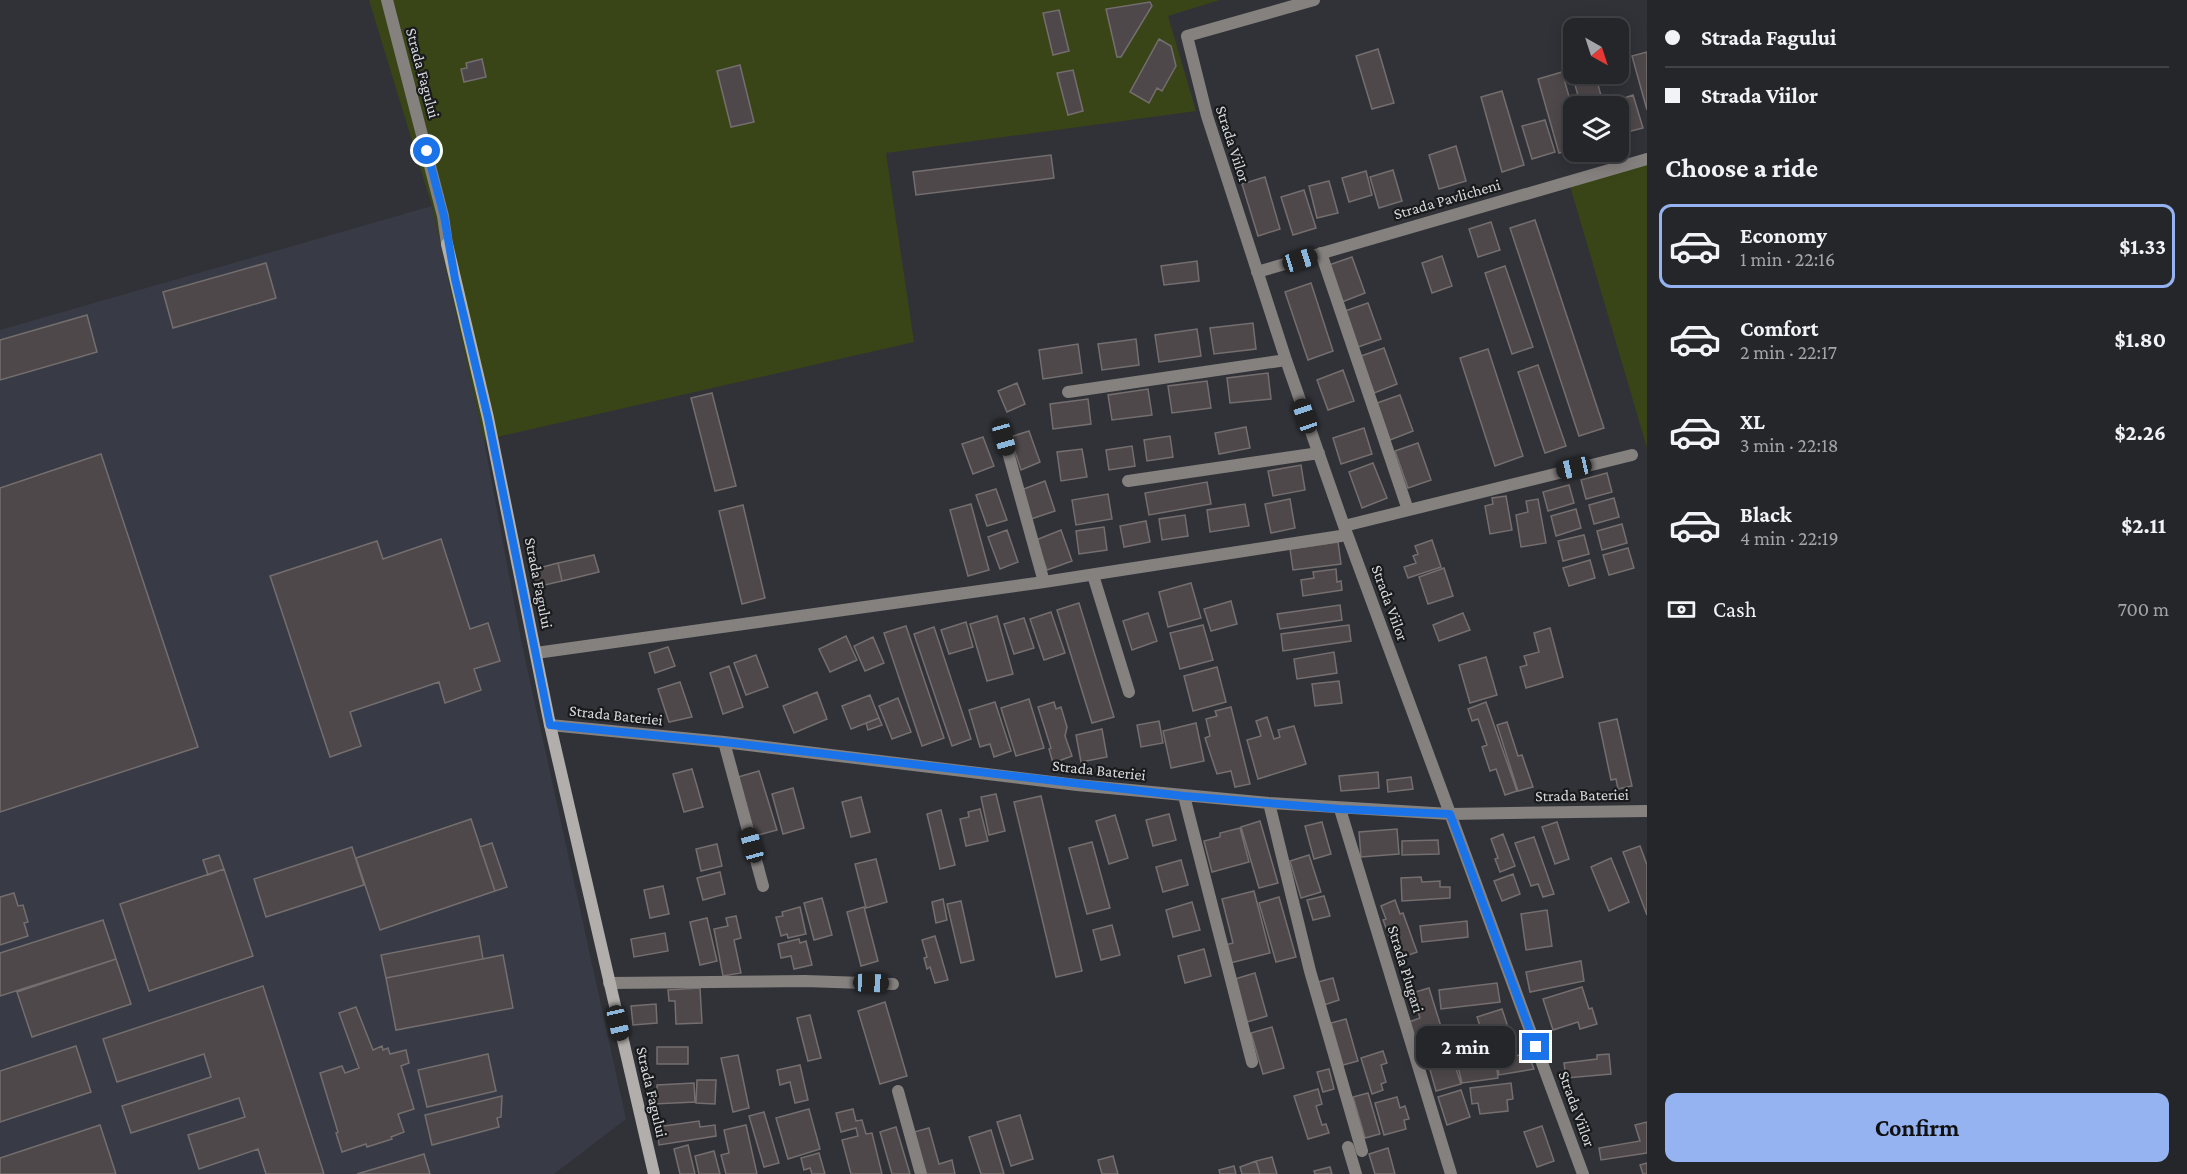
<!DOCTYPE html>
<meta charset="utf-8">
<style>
body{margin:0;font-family:"Crimson Pro",serif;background:#313235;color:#f1f3f6;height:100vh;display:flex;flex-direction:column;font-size:22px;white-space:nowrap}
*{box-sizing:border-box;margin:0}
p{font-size:20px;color:#a3a5a8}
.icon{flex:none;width:33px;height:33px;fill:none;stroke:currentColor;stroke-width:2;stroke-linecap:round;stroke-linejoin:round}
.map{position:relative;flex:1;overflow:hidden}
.sheet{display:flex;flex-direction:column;background:#252629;width:540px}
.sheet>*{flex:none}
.guide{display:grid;align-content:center;height:132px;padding:0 18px;background:#252629}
.needle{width:39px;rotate:141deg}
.controls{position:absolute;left:1563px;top:18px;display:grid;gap:12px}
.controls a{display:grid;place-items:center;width:66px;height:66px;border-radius:12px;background:#252629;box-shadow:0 3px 15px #0003,0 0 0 2px #424346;font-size:30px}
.end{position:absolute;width:27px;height:27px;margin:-14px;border:8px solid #1a73e8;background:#fff;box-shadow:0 0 0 3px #fff}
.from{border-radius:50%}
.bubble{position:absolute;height:42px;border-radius:12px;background:#252629;box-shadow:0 3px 15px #0003,0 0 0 2px #424346;font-size:20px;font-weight:700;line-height:42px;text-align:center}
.car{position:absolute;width:18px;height:36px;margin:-18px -9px;border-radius:8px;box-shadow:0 0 4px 2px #0007;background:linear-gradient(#222 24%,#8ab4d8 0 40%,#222 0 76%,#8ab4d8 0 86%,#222 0)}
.guide b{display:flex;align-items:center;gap:21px;height:57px;font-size:22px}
.guide b+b{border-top:2px solid #424346}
.guide i{width:15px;height:15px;background:#f1f3f6}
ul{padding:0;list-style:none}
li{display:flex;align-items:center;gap:18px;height:84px;margin:0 12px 9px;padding:0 6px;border:3px solid transparent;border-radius:12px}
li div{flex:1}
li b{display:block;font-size:22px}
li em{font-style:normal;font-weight:700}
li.selected{border-color:#95b2f1}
li>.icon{width:54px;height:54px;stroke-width:1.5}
h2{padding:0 18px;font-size:27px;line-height:72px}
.pay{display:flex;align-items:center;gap:15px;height:66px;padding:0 18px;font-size:22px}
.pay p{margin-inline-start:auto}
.button{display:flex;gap:12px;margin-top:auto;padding:12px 18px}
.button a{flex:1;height:69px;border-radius:12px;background:#95b2f1;color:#111;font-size:24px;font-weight:700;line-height:69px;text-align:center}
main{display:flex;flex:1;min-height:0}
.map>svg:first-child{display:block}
.built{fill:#383b45}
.green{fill:#394417}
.building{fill:#4e484a;stroke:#746e6f;stroke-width:1.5}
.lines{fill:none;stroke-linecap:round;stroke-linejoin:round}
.street{stroke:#84817f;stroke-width:12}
.secondary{stroke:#b1aeab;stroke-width:12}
.route{stroke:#1a73e8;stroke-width:8}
.labels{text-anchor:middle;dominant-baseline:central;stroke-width:4.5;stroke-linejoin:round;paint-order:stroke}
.street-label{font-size:16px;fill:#d9dadd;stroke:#191a1c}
</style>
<main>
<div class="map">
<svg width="1647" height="1174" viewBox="0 0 1647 1174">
<rect width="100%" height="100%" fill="#313237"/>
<path class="built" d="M432,206L484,440L521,640L626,1119L554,1174H0V330Z"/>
<path class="green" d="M369,0H1220L1168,16L1196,111L886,153L914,342L484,440L432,206Z
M1647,164V448L1570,186Z"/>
<path class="building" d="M1150,2L1152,6L1121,57H1117L1106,9Z
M1059,10L1069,51L1053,55L1043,13Z
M1159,39L1171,46L1176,66L1162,91L1157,88L1149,103L1130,92Z
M1378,49L1394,103L1372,109L1356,56Z
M1647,52V110L1632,56Z
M482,59L486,77L464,82L461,69L467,68L466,63Z
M740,65L754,122L731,127L717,71Z
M1073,70L1083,111L1068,115L1057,73Z
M1574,70V74H1595L1604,106H1581L1571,71Z
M1562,72L1574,114V149L1559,153L1538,79Z
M1502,91L1524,165L1502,172L1481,97Z
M1633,95L1643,128L1619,134L1618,106H1611L1610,103Z
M1545,120L1555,152L1532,159L1522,126Z
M1456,146L1466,181L1439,189L1429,155Z
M1051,155L1054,178L916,195L913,172Z
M1393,170L1402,201L1379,208L1370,177Z
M1366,171L1372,195L1349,202L1342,178Z
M1265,177L1280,229L1258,236L1242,184Z
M1329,181L1338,213L1317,218L1309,186Z
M1304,190L1316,228L1293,235L1281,197Z
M1535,220L1604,428L1579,436L1510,228Z
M1491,222L1500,250L1478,257L1469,229Z
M1442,256L1452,286L1432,293L1422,263Z
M1352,257L1365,293L1342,302L1329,265Z
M1197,261L1199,281L1164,285L1161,266Z
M266,263L276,298L173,328L163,292Z
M1505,266L1533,347L1512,354L1485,273Z
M1311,283L1333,351L1308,360L1285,292Z
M1368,303L1381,339L1358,347L1345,311Z
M87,315L97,352L0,380V340Z
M1253,323L1256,349L1214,354L1210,328Z
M1197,329L1201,356L1159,362L1155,335Z
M1136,339L1139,365L1102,370L1098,344Z
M1078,344L1082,373L1043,379L1039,350Z
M1384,348L1397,384L1374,393L1361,356Z
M1488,349L1523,456L1495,466L1460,358Z
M1538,365L1566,446L1545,453L1518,372Z
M1343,370L1354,401L1328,410L1317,380Z
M1268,373L1271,399L1230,403L1227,378Z
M1207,381L1211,408L1172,413L1168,386Z
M1017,383L1025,404L1007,412L998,391Z
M1148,389L1152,415L1112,420L1108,395Z
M712,393L736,486L715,491L691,398Z
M1400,395L1413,431L1390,440L1377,403Z
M1088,399L1091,424L1053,429L1050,404Z
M1246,427L1250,448L1219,454L1215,433Z
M1364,428L1372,454L1341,464L1333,438Z
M1029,431L1040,462L1021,470L1010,437Z
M1170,436L1173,457L1147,461L1144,440Z
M983,437L994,466L973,474L962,444Z
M1418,443L1431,480L1408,488L1395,451Z
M1132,446L1135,466L1109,470L1106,450Z
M1082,449L1087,477L1061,481L1057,452Z
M101,454L198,747L0,812V488Z
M1373,463L1387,498L1362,508L1349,472Z
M1301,465L1305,490L1273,496L1268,471Z
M1607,473L1612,492L1586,499L1581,480Z
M1045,481L1055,511L1031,519L1021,490Z
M1207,482L1211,504L1149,515L1145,493Z
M1569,485L1574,503L1548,511L1543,492Z
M996,489L1007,520L987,526L976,495Z
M1108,494L1112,519L1076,525L1072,500Z
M1506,496L1512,530L1490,534L1485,506L1493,504L1492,498Z
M1614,498L1619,517L1594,524L1589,505Z
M1290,499L1295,528L1271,533L1265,504Z
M1538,499L1546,543L1521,547L1516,515L1528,512L1526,501Z
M971,504L989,570L968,576L950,510Z
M1245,504L1249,526L1210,532L1207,510Z
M743,505L765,598L742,604L719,511Z
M1576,509L1581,528L1556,536L1551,516Z
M1185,515L1188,536L1162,540L1159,519Z
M1146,521L1150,542L1124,547L1120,526Z
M1622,524L1627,543L1602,550L1597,531Z
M1104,527L1107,550L1079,554L1076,531Z
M1007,530L1018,562L1000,569L988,537Z
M1061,530L1072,561L1047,570L1036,540Z
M1584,535L1589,554L1563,561L1558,541Z
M441,539L470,629L488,623L500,661L474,669L481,690L445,703L439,682L350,712L361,746L330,757L270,576L377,541L383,559Z
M1432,540L1441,567L1408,578L1404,567L1416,563L1413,556L1418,554L1415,546Z
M1338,542L1341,564L1293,570L1290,549Z
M1628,548L1634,568L1609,575L1603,555Z
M594,555L599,572L562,581L558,563Z
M1590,560L1595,578L1569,586L1563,568Z
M558,563L562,581L536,587L531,570Z
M1444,568L1453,596L1428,604L1419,577Z
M1336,569L1337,582L1341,581L1342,590L1303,596L1301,580L1314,578L1313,572Z
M1191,583L1201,618L1168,627L1159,592Z
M1231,601L1237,624L1211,631L1204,609Z
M1079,603L1114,717L1092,723L1057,610Z
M1340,605L1342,620L1280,629L1277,614Z
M1051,612L1065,653L1044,660L1030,619Z
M1148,613L1157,641L1132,650L1123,621Z
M1463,613L1470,630L1439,641L1433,625Z
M997,616L1013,674L987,681L970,624Z
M1024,618L1034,648L1014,654L1004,624Z
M966,622L973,647L949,654L941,630Z
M1203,625L1213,660L1180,669L1170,633Z
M1349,625L1351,641L1283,651L1281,634Z
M906,626L944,738L922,746L884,633Z
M934,627L971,739L952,746L914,634Z
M1550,628L1563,677L1526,688L1520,667L1527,665L1524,656L1539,652L1534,633Z
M846,636L857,660L830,672L819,649Z
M873,637L884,663L865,671L854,646Z
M668,647L675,666L655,673L649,653Z
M1334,652L1337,673L1297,679L1294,659Z
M756,655L768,687L746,695L734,663Z
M1486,657L1497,695L1470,703L1459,665Z
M729,666L743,707L723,714L710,673Z
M1217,667L1226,702L1193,711L1184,676Z
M1339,681L1342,703L1315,706L1312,684Z
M680,682L692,717L669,722L658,689Z
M817,692L827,719L794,733L783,706Z
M870,695L879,718L851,729L842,706Z
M898,698L911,732L892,739L879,706Z
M1029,699L1044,748L1016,756L1001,708Z
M995,702L1011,751L994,757L990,744L980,747L969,710Z
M1054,702L1056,709L1061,707L1067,727L1065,736L1072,756L1053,763L1049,749L1051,748L1038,707Z
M1486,702L1517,791L1505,795L1496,769L1490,771L1482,747L1487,745L1478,719L1472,721L1468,709Z
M1231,707L1250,784L1235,787L1231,771L1217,774L1205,738L1210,736L1206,719L1217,716L1215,711Z
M1267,717L1274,739L1280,737L1278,730L1294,726L1306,764L1258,779L1247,740L1261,736L1256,721Z
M879,718L882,725L868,730L866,723Z
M1617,719L1632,786L1618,789L1616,779L1611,780L1599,723Z
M1159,721L1163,743L1141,747L1137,725Z
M1507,722L1518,756L1522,755L1533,787L1518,791L1497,725Z
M1196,723L1204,761L1171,768L1163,731Z
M1102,729L1107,757L1081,762L1076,735Z
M692,769L703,807L684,812L673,774Z
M759,771L777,830L755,836L738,777Z
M1378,772L1379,788L1341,791L1339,776Z
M1411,777L1413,789L1388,792L1387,780Z
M793,788L804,828L783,834L772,794Z
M996,794L1005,831L989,835L981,797Z
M1041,796L1082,971L1056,977L1014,802Z
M861,797L870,832L851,837L842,802Z
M980,809L988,841L966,846L960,819L969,817L968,812Z
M941,810L955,865L940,869L927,814Z
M1169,814L1176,840L1153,846L1146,820Z
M1115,815L1128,858L1109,864L1096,821Z
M471,819L495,891L380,930L356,858Z
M1260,821L1278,883L1259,888L1241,827Z
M1322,822L1331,854L1314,859L1305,826Z
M1557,822L1569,859L1555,864L1542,827Z
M1240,828L1249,862L1212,872L1204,841L1220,837V833Z
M1397,829L1399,854L1361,857L1359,832Z
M1503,834L1515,866L1500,872L1495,859L1498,858L1491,839Z
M1534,837L1554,894L1543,897L1538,884L1531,886L1515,843Z
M1438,840L1439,854L1402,855V841Z
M1092,842L1110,908L1087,914L1069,848Z
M492,843L507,887L495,891L480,847Z
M717,844L722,866L701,871L696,849Z
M1640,846L1647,865V915L1623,852Z
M352,847L364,885L266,917L254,879Z
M219,855L224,869L208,875L203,860Z
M1309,855L1321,892L1301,898L1290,861Z
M1611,858L1629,902L1609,911L1591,867Z
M876,859L887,902L866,908L855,864Z
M1181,860L1188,885L1163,892L1156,867Z
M224,869L253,956L149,991L120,904Z
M720,872L725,894L703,900L697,878Z
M1513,874L1520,894L1502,901L1494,881Z
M1421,877L1422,882L1440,881V887H1450V898L1402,901L1401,878Z
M663,886L669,914L650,918L644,890Z
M1254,891L1270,953L1230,963L1225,945L1233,943L1222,899Z
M14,893L18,906L23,905L28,922L24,923L28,936L0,945V897Z
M1324,896L1330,916L1313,920L1307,900Z
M1279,897L1296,957L1276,962L1259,903Z
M822,898L832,935L814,940L804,903Z
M943,899L947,920L936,923L932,902Z
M1395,900L1400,914L1403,913L1417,952L1398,959L1383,920L1386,919L1381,906Z
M961,901L974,960L961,963L947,904Z
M1192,902L1200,930L1173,937L1166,910Z
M800,907L806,934L788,938L787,934L781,936L776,917L783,916L782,912Z
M864,907L878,961L861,966L847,912Z
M1547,910L1552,946L1526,950L1521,914Z
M736,916L741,938L734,940L741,973L723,976L714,929L728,926L726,918Z
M707,918L717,961L700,965L690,922Z
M103,920L116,959L0,996V953Z
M1467,921L1468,937L1422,942L1420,926Z
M1112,925L1120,955L1101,960L1093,930Z
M665,933L668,951L634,957L631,939Z
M479,936L483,959L386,978L381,955Z
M935,936L948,980L935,983L930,967L927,969L924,958L927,957L922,940Z
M799,939L800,943L806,941L812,965L794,969L791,956L781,958L778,944Z
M1204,949L1211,976L1185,983L1178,956Z
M503,955L513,1008L396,1030L386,978Z
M116,959L131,1004L32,1037L17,992Z
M1581,961L1584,981L1530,992L1526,972Z
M1255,973L1267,1016L1247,1022L1235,979Z
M1333,978L1339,1000L1324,1005L1318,982Z
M1497,983L1500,1002L1441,1009L1439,990Z
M263,986L324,1174H266L258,1149L199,1169L188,1135L245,1117L239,1098L131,1133L122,1106L211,1077L204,1054L117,1082L103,1039Z
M1582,987L1589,1009L1592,1008L1597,1024L1580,1029L1578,1022L1553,1030L1543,999Z
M700,988L702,1023L676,1024L675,1001H669L668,990Z
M1429,988L1443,1033L1415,1042L1409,1022L1420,1018L1412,993Z
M885,1002L907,1076L880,1084L858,1011Z
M656,1004L657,1023L633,1025L631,1006Z
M356,1007L373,1050L382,1046L383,1050L388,1048L390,1054L406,1050L409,1063L401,1066L414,1109L398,1114L404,1132L391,1137L392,1139L367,1147L366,1144L342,1152L336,1133L338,1132L320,1073L342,1066L345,1073L359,1068L339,1013Z
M1502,1009L1511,1036L1486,1044L1477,1017Z
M810,1015L821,1058L808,1061L797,1018Z
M1346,1019L1358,1061L1343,1065L1331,1023Z
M1466,1025L1472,1044L1453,1049L1448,1031Z
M1272,1027L1284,1068L1263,1074L1251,1033Z
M76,1046L91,1092L0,1122V1071Z
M657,1047H688V1064H657Z
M1470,1047L1474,1065L1496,1063L1498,1078L1462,1083L1454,1050Z
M1383,1051L1387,1063L1381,1065L1386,1082L1381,1084L1383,1090L1372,1094L1361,1058Z
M488,1054L496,1091L427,1107L418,1070Z
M1514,1054V1056L1528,1054L1534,1069L1499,1075L1496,1057Z
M1609,1054L1611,1074L1566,1078L1564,1063L1597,1059V1055Z
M738,1055L749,1108L733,1112L721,1058Z
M1453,1059L1461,1084L1436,1091L1429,1066Z
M800,1065L808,1100L795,1103L790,1082L780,1085L777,1070Z
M1329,1069L1334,1089L1323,1092L1317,1072Z
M697,1080H716L715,1104L696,1103Z
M694,1083L695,1102L653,1104V1091H657V1085Z
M1511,1083L1513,1099L1507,1100L1508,1111L1480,1114L1478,1103L1472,1104L1470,1088Z
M1318,1089L1322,1104L1316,1106L1322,1125L1326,1124L1329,1133L1308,1139L1294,1096Z
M1461,1090L1470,1117L1447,1125L1438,1097Z
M1368,1093L1380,1134L1365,1138L1353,1097Z
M502,1096L501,1117L497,1118L499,1127L432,1145L425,1115Z
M1397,1097L1400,1108L1405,1106L1409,1119L1404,1120L1406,1129L1384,1135L1375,1103Z
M809,1109L820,1149L788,1159L776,1118Z
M853,1109L856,1121L862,1120L866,1134L872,1133L882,1174H851L842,1140L858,1136L856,1128L841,1132L836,1113Z
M764,1112L779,1163L764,1167L749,1116Z
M1020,1115L1033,1159L1011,1166L997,1122Z
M699,1121L700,1127L715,1125L716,1136L659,1145L657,1127Z
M1647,1122V1153L1601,1160L1599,1148L1640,1141L1635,1125Z
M100,1125L116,1174H0V1158Z
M746,1125L757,1174H726L721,1155L729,1153L724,1130Z
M1542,1126L1554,1161L1537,1167L1524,1132Z
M896,1127L910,1174H892L880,1132Z
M929,1128L939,1164L952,1160L955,1174H926L914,1132Z
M991,1130L1004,1174H981L969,1137Z
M688,1145L695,1174H680L674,1149Z
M1388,1148L1395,1174H1375L1369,1154Z
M714,1151L720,1174H699L695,1156Z
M819,1153L825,1174H812L810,1168L804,1170L801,1158Z
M424,1154L430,1174H357Z
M1113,1156L1118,1174H1102L1098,1160Z
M1272,1157L1277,1174H1260L1256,1161Z
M1256,1161L1260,1174H1242L1240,1167Z
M1647,1163V1174H1643L1640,1165Z
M1234,1166L1236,1174H1220L1219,1170Z
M1330,1167L1332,1174H1315L1314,1171Z"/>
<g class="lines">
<path class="street" d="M387,0L443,216L447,244
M1314,0L1187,36L1207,116L1286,360L1344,526L1583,1174
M1321,253L1408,510
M1257,272L1647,159
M1068,392L1286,360
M1004,438L1044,582
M1128,481L1319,453
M1344,526L1632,455
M1093,575L1129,692
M536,653L1044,582L1347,535
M550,725L724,742L1077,785L1269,803L1450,814L1647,811
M724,742L763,886
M1184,796L1252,1062
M1269,803L1310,971L1362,1151
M1340,809L1451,1174
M609,983L805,981L893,984
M898,1091L921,1174
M1348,1147L1356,1174"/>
<path class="secondary" d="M447,244L488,418L550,725L654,1174"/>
</g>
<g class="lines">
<path class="route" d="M427,151L444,216L455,279L488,418L550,725L724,742L1184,796L1340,809L1450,814L1536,1047"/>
</g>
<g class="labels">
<g class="street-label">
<text transform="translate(423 73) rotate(75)">Strada Fagului</text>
<text transform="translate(1233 144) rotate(72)">Strada Viilor</text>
<text transform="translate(1447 199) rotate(-16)">Strada Pavlicheni</text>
<text transform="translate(539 583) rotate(79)">Strada Fagului</text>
<text transform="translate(1390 603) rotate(70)">Strada Viilor</text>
<text transform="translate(616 715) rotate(6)">Strada Bateriei</text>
<text transform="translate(1099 770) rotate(6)">Strada Bateriei</text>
<text transform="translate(1582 795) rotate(-1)">Strada Bateriei</text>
<text transform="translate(1406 969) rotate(73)">Strada Plugari</text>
<text transform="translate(652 1092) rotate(77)">Strada Fagului</text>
<text transform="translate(1577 1109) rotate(70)">Strada Viilor</text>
</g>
</g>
</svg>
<div class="controls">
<a><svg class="needle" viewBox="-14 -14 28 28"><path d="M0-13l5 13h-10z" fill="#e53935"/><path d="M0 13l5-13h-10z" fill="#a3a5a8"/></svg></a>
<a><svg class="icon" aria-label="layers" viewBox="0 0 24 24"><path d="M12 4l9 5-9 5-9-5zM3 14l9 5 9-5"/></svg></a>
</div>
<i class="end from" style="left:427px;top:151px"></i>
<i class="end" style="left:1536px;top:1047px"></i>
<div class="bubble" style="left:1416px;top:1026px;width:99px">2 min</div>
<i class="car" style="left:1300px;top:260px;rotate:73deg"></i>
<i class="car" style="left:1305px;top:416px;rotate:341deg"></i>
<i class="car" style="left:1004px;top:438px;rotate:164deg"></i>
<i class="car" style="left:1574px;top:468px;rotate:257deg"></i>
<i class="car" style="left:752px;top:845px;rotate:345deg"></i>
<i class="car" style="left:871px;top:983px;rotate:92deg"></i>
<i class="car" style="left:618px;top:1023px;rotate:167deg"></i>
</div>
<section class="sheet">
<div class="guide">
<b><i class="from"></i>Strada Fagului</b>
<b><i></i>Strada Viilor</b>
</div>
<h2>Choose a ride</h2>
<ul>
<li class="selected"><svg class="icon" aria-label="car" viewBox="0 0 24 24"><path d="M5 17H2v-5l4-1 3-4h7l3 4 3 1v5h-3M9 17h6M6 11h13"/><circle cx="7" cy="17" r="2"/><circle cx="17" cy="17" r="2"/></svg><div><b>Economy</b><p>1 min · 22:16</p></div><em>$1.33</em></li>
<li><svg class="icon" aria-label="car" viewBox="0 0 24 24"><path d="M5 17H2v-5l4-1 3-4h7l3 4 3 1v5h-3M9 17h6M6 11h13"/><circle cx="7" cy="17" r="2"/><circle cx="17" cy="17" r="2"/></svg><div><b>Comfort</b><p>2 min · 22:17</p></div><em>$1.80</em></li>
<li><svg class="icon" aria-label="car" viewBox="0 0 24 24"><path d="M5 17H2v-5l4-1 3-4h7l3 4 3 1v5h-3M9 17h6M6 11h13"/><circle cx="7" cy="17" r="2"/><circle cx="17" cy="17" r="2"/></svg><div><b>XL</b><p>3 min · 22:18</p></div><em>$2.26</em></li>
<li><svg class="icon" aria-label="car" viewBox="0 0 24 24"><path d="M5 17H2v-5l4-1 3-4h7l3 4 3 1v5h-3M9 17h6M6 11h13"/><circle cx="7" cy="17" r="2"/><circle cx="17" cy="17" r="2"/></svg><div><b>Black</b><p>4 min · 22:19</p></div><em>$2.11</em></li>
</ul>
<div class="pay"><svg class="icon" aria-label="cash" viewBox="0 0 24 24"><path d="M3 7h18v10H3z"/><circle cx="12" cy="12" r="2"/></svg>Cash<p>700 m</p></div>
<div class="button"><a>Confirm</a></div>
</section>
</main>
